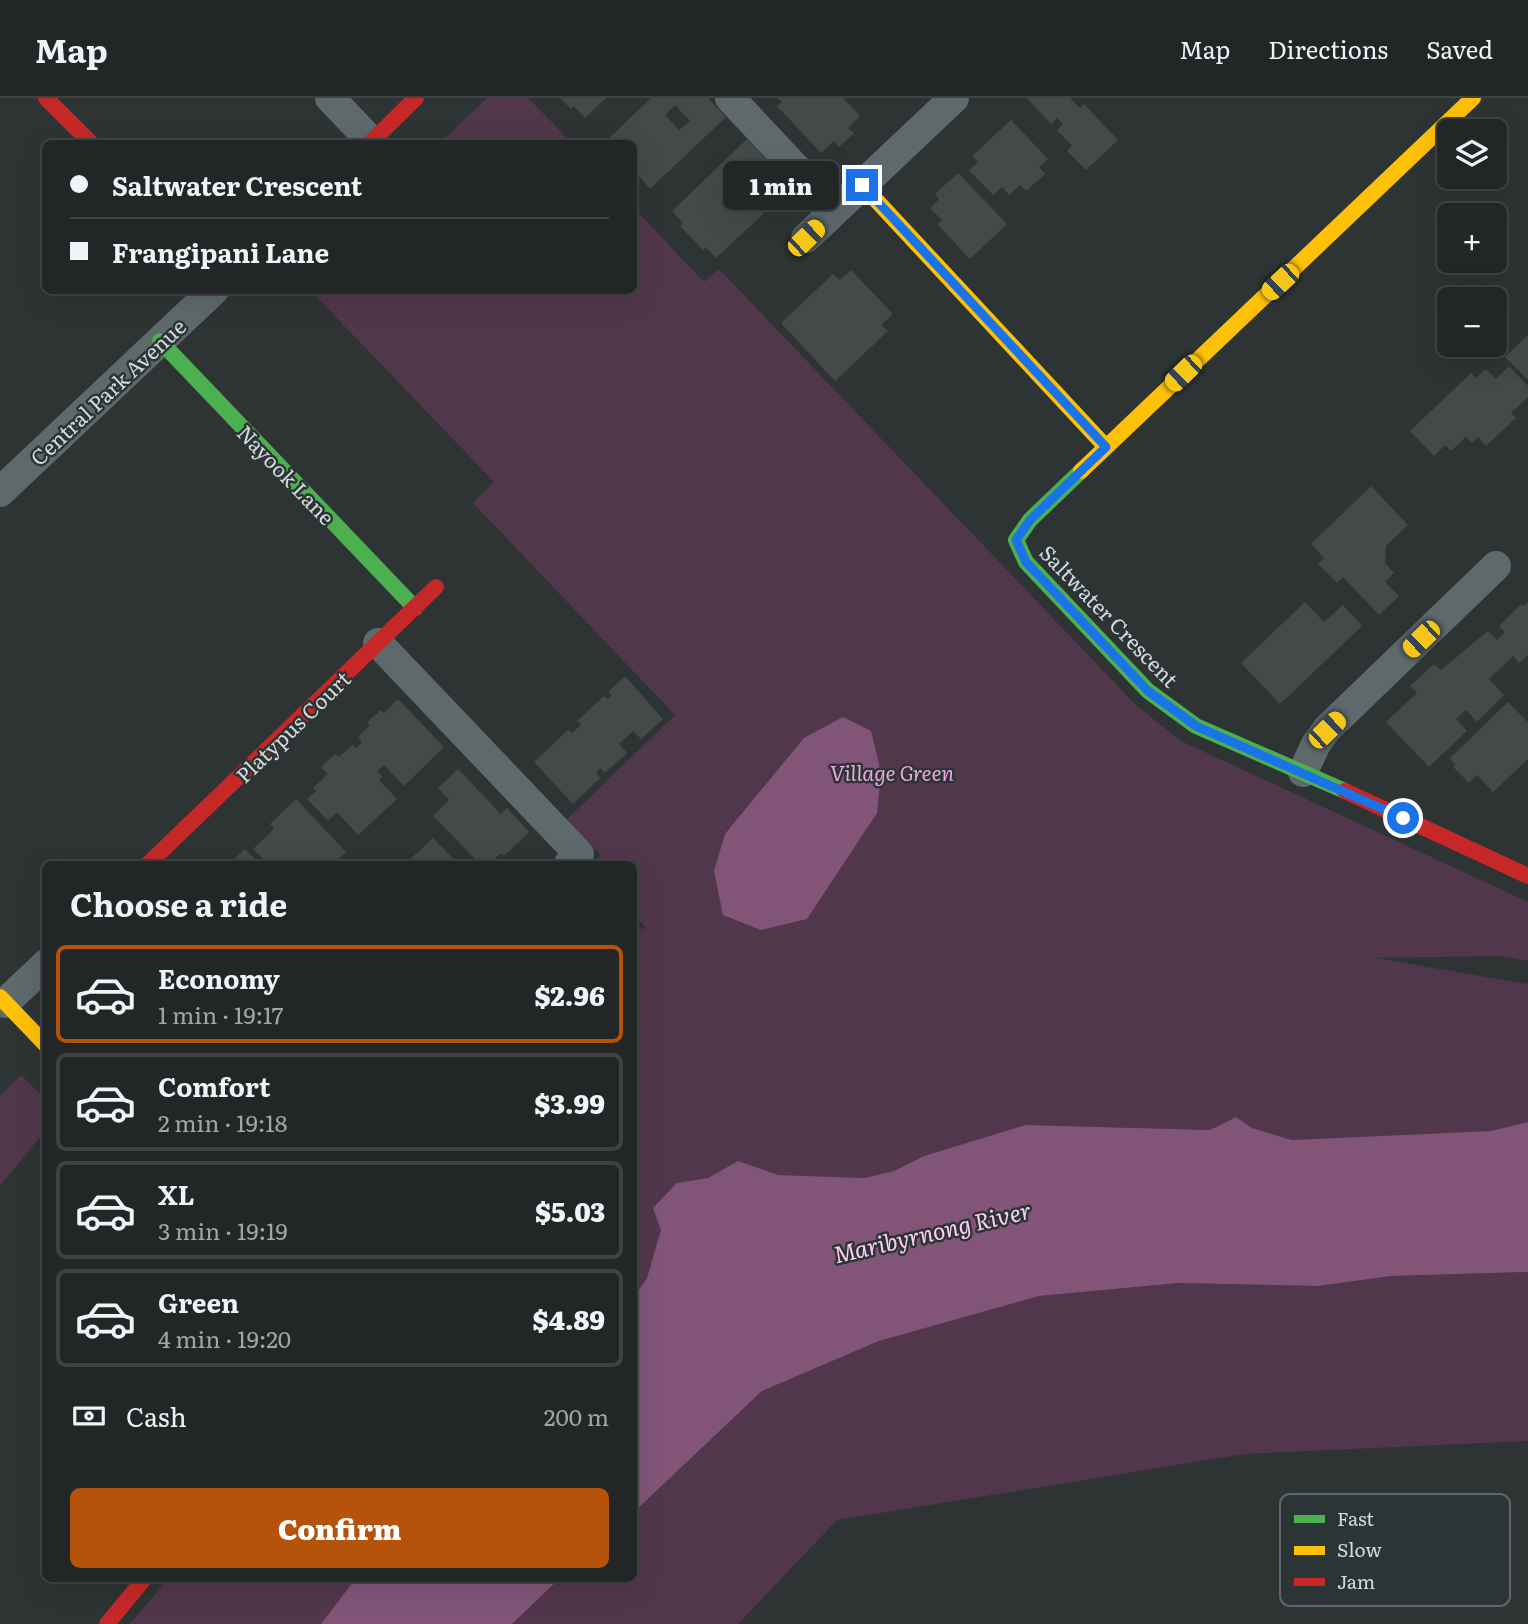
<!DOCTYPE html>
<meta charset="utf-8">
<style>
body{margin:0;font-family:Literata,serif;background:#2e3233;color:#f1f3f6;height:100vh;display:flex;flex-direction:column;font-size:26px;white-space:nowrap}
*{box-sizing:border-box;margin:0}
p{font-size:23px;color:#a2a5a7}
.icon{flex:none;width:38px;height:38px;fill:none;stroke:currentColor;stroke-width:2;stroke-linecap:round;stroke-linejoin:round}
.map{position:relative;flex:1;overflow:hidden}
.sheet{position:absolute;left:42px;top:763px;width:595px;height:721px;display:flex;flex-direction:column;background:#222627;border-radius:10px;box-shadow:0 7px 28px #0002,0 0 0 2px #3f4344}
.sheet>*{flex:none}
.hud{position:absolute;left:42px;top:42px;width:595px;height:154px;border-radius:10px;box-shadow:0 7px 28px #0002,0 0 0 2px #3f4344;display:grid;align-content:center;height:154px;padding:0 28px;background:#222627}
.controls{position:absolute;left:1437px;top:21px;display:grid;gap:14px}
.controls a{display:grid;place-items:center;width:70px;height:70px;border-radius:10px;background:#222627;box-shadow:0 7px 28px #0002,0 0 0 2px #3f4344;font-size:35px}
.end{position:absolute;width:32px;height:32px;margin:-16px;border:9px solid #1a73e8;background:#fff;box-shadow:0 0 0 4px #fff}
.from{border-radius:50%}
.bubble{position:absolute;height:49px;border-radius:10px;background:#222627;box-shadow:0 7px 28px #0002,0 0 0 2px #3f4344;font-size:23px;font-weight:800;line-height:49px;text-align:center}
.car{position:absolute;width:21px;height:42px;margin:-21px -10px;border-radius:9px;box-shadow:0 0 5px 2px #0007;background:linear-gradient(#f5c518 24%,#345 0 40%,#f5c518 0 76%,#345 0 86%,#f5c518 0)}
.hud b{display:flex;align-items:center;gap:24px;height:66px;font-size:26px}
.hud b+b{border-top:2px solid #3f4344}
.hud i{width:18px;height:18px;background:#f1f3f6}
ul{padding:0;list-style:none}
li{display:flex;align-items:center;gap:21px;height:98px;margin:0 14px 10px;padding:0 14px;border:4px solid #3f4344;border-radius:10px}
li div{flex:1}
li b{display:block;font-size:26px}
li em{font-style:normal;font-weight:800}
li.on{border-color:#b45309}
li>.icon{width:63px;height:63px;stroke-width:1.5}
h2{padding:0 28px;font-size:32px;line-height:84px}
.pay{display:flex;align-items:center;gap:18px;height:77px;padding:0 28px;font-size:26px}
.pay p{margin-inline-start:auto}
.action{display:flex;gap:14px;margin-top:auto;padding:14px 28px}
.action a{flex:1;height:80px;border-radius:10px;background:#b45309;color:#fff;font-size:28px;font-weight:800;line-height:80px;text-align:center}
header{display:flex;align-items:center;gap:42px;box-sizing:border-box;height:98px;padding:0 35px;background:#222627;border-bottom:2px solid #3f4344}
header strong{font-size:33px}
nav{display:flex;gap:38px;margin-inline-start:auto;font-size:24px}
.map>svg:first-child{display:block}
.green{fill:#51374b}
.water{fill:#825578}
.building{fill:#45494a;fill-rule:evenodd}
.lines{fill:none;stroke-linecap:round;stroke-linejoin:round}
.street{stroke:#5e696b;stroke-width:30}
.fast{stroke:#4caf50;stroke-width:16}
.slow{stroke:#ffc107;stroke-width:16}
.jam{stroke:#c62828;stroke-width:16}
.route{stroke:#1a73e8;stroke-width:9}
.labels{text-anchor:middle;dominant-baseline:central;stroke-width:5;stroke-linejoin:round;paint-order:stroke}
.street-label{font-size:21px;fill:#d4d9da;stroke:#2c3536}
.park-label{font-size:21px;font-style:italic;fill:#efa3df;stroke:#2c3536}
.water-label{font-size:23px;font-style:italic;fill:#ffcff3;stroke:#2c3536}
.key{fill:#2c3536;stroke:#5e6667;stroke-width:2}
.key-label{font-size:19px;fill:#d4d9da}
</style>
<header>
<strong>Map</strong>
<nav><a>Map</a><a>Directions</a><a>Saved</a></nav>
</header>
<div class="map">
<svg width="1528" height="1526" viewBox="0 0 1528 1526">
<rect width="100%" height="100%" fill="#2e3334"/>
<path class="green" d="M487,0H528L572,45H440Z
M634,110L704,184L719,171L1137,608L1181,643L1528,804V863L1501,858L1375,860L1528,886V1024L1491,1033L1292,1042L1252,1030L1236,1019L1210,1032L1025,1027L924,1058L894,1073L864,1080L778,1077L738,1064L708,1080L677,1085L647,1180L634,1199V832L646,830L634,817V766H592L601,757L566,722L675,617L473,405L494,384L311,193L634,192Z
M21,977L45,1001V1033L0,1088V998Z
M1528,1174V1343L1244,1356L837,1422L738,1526H512L559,1481L634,1480V1414L762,1293L879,1243L1039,1198L1179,1185L1318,1188L1391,1178Z
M168,1481H356L321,1526H130Z"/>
<path class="water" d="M843,619L871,633L881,674L877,715L807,821L761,832L723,817L714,773L725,736L804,640Z
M1236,1019L1252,1030L1292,1042L1491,1033L1528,1024V1174L1391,1178L1318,1188L1179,1185L1039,1198L879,1243L762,1293L634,1414V1199L647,1180L661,1132L653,1110L677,1085L708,1080L738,1063L778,1077L864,1080L894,1073L924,1058L1025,1027L1210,1032Z
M356,1480H559V1481L512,1526H321Z"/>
<path class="building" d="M560,0H606L585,20L574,8L571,11Z
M651,0H708L726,19L650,91L640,79L637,82L634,79V46H608L606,43ZM675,7L690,23L679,32L665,17Z
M778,0H843L860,18L848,30L854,35L839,49L834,43L821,55L777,8L782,4Z
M1027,0H1070L1080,10L1084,6L1118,42L1086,72L1067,53L1072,48L1057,32L1063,26L1057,20L1051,26Z
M1011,22L1048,61L1039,69L1045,76L1026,93L1020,87L1009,97L1002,89L993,97L969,72L978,64L972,58Z
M747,41L792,89L716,160L706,149L703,152L680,128L683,125L672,113ZM741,77L756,93L745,102L731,87Z
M958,75L1007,126L970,161L937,126L942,122L930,110L939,101L935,96Z
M851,172L893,216L881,227L888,233L835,283L781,225L833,176L840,182Z
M1528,237V280L1527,281L1505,259Z
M1509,268L1528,288V299L1511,315L1516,320L1486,348L1478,339L1472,345L1466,339L1451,353L1445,347L1434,358L1410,333L1471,275L1476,280L1486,271L1496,281Z
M1371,388L1408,427L1386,448L1385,465L1394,475L1385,484L1399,498L1379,517L1343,479L1337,485L1318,466L1324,460L1311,446Z
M1305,504L1324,524L1343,507L1362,528L1280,606L1241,565Z
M1528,504V557L1519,565L1513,558L1489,581L1504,597L1477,624L1466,612L1456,621L1467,633L1429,669L1386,624L1417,595L1410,588L1434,566L1441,572L1488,533L1497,542L1505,534L1499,528L1521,506L1524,508Z
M625,578L663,621L641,641L633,633L619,646L627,655L605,675L600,670L596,675L600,680L573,706L534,664L568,632L572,635L581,627L577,623L604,598L608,601L612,597L608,594Z
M398,601L444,649L404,688L384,667L377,673L383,679L379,682L397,701L358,737L337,714L328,723L307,701L316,693L313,690L328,676L321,669L335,656L339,659L352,647L356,650L362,644L358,639L370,627L367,624L381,612L384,615Z
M1508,604L1528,624V661L1493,694L1477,677L1469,685L1453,669L1455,667L1450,660Z
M458,671L501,716L507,710L529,734L504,758L501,755L489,766H480L433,718L449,702L438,690Z
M296,701L346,754L334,766H269L253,751L274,731L270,726Z
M433,740L458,766H405Z
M245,751L260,766H229Z"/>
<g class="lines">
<path class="street" d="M330,0L371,43
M730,0L835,112
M806,140L954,0
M0,394L214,192
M378,545L579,756L569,766
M1303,674L1316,646L1327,631L1496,468
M5,905L46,866"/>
<path class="fast" d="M160,243L415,510
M1081,373L1030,422L1016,442L1026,464L1148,593L1196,628L1345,693"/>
<path class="slow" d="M862,87L1106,349
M1081,373L1473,0
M0,899L46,947"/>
<path class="jam" d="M46,0L92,46
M369,46L416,0
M1345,693L1528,778
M148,766L436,489
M107,1526L145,1480"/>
</g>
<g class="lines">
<path class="route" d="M862,87L1106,349L1030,422L1016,442L1026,464L1148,593L1196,628L1403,720"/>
</g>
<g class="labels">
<g class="street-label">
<text transform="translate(107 293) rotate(-43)">Central Park Avenue</text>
<text transform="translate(287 376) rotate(46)">Nayook Lane</text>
<text transform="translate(1110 517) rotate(46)">Saltwater Crescent</text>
<text transform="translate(292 628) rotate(-44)">Platypus Court</text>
</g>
<g class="park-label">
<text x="892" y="673">Village Green</text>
</g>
<g class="water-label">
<text transform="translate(932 1133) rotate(-13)">Maribyrnong River</text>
</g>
</g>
<rect x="1280" y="1396" width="230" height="112" rx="10" class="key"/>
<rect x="1294" y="1417" width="31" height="8" fill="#4caf50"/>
<rect x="1294" y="1448" width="31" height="9" fill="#ffc107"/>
<rect x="1294" y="1480" width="31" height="8" fill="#c62828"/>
<g class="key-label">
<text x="1337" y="1428">Fast</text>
<text x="1337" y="1459">Slow</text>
<text x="1337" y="1491">Jam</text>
</g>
</svg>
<div class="controls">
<a><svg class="icon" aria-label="layers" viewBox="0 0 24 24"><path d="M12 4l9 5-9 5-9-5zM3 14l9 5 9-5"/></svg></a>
<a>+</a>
<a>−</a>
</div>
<i class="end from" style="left:1403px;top:720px"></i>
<i class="end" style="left:862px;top:87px"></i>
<div class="bubble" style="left:723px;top:63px;width:116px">1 min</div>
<i class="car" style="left:806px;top:140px;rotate:46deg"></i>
<i class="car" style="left:1280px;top:184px;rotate:227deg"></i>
<i class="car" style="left:1183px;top:275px;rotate:226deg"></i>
<i class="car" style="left:1421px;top:541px;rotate:226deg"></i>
<i class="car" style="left:1327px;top:632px;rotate:46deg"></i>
<div class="hud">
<b><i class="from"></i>Saltwater Crescent</b>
<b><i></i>Frangipani Lane</b>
</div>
<section class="sheet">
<h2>Choose a ride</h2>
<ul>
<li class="on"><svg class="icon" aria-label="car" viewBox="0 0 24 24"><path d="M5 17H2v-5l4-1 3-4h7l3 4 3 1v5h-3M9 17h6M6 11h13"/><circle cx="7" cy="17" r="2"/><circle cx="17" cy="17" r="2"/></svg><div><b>Economy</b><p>1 min · 19:17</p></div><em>$2.96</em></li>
<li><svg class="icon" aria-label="car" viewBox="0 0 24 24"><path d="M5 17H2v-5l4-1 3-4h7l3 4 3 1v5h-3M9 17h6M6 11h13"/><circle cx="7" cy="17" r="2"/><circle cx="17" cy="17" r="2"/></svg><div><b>Comfort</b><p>2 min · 19:18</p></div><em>$3.99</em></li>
<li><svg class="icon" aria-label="car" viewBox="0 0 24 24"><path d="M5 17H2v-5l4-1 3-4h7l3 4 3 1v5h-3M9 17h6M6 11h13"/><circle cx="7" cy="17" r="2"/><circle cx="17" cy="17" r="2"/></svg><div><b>XL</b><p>3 min · 19:19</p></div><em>$5.03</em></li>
<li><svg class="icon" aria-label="car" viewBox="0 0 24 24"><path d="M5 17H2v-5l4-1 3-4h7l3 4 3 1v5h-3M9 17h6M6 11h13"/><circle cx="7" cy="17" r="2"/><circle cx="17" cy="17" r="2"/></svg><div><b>Green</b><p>4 min · 19:20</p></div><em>$4.89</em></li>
</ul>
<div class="pay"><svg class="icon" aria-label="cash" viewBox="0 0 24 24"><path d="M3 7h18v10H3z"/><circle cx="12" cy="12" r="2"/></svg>Cash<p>200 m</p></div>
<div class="action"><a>Confirm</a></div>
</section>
</div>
